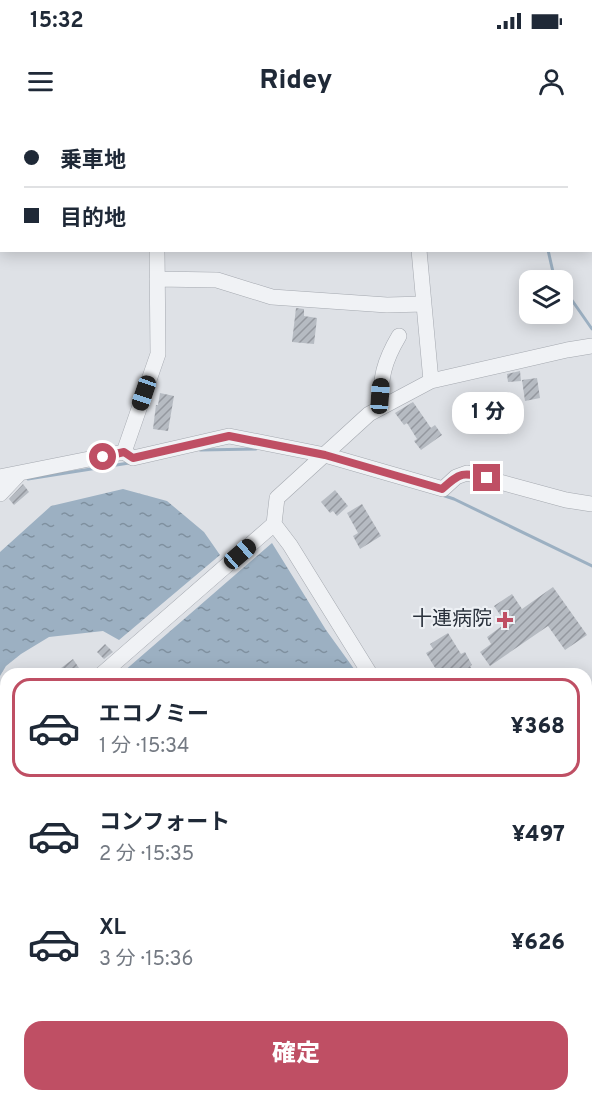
<!DOCTYPE html>
<html lang="ja">
<meta charset="utf-8">
<style>
body{margin:0;font-family:Overpass,"Noto Sans JP",sans-serif;background:#f6f6f7;color:#1f2937;height:100vh;display:flex;flex-direction:column;font-size:22px;white-space:nowrap}
*{box-sizing:border-box;margin:0}
p{font-size:20px;color:#747a83}
.icon{flex:none;width:33px;height:33px;fill:none;stroke:currentColor;stroke-width:2;stroke-linecap:round;stroke-linejoin:round}
.map{position:relative;flex:1;overflow:hidden}
.panel{position:absolute;left:0px;top:548px;width:592px;height:434px;display:flex;flex-direction:column;background:#fff;border-radius:18px 18px 0 0;box-shadow:0 3px 15px #0003}
.panel>*{flex:none}
.guide{position:absolute;left:0px;top:0px;width:592px;height:132px;box-shadow:0 3px 15px #0003;display:grid;align-content:center;height:132px;padding:0 24px;background:#fff}
.tools{position:absolute;left:519px;top:150px;display:grid;gap:12px}
.tools a{display:grid;place-items:center;width:54px;height:54px;border-radius:12px;background:#fff;box-shadow:0 3px 15px #0003;font-size:30px}
.end{position:absolute;width:27px;height:27px;margin:-14px;border:8px solid #bf4f64;background:#fff;box-shadow:0 0 0 3px #fff}
.from{border-radius:50%}
.bubble{position:absolute;height:42px;border-radius:18px;background:#fff;box-shadow:0 3px 15px #0003;font-size:20px;font-weight:800;line-height:42px;text-align:center}
.car{position:absolute;width:18px;height:36px;margin:-18px -9px;border-radius:8px;box-shadow:0 0 4px 2px #0007;background:linear-gradient(#222 24%,#8ab4d8 0 40%,#222 0 76%,#8ab4d8 0 86%,#222 0)}
.guide b{display:flex;align-items:center;gap:21px;height:57px;font-size:22px}
.guide b+b{border-top:2px solid #e0e1e3}
.guide i{width:15px;height:15px;background:#1f2937}
ul{padding:10px 0 0;list-style:none}
li{display:flex;align-items:center;gap:18px;height:99px;margin:0 12px 9px;padding:0 12px;border:3px solid transparent;border-radius:18px}
li div{flex:1}
li b{display:block;font-size:22px}
li em{font-style:normal;font-weight:800}
li.current{border-color:#bf4f64}
li>.icon{width:54px;height:54px;stroke-width:1.5}
.button{display:flex;gap:12px;margin-top:auto;padding:12px 24px}
.button a{flex:1;height:69px;border-radius:18px;background:#bf4f64;color:#fff;font-size:24px;font-weight:800;line-height:69px;text-align:center}
.status{display:flex;justify-content:space-between;align-items:center;height:42px;padding:0 30px;background:#fff;direction:ltr}
.status svg{height:16px;fill:currentColor}
header{display:flex;justify-content:space-between;align-items:center;height:78px;padding:0 24px;background:#fff;font-size:27px;font-weight:800}
.map>svg:first-child{display:block}
.water{fill:url(#water-ripples)}
.lines{fill:none;stroke-linecap:round;stroke-linejoin:round}
.stream{stroke:#9cb0c2;stroke-width:3}
.building{fill:url(#building-hatch)}
.minor-casing{stroke:#a4a8af;stroke-width:16}
.minor{stroke:#f0f2f5;stroke-width:15}
.route{stroke:#bf4f64;stroke-width:8}
.poi-dot{fill:#bf4f64;stroke:#edf0f4;stroke-width:2}
.labels{text-anchor:middle;dominant-baseline:central;stroke-width:4.5;stroke-linejoin:round;paint-order:stroke}
.poi-label{font-size:20px;fill:#29303b;stroke:#edf0f4;text-anchor:end}
</style>
<div class="status"><b>15:32</b><svg viewBox="0 0 49 12"><path d="M0 12V9h3v3zM5 12V6h3v6zM10 12V3h3v9zM15 12V0h3v12zM26 1h20v11H26zM47 4h2v5h-2z"/></svg></div>
<header><svg class="icon" aria-label="menu" viewBox="0 0 24 24"><path d="M4 6h16M4 12h16M4 18h16"/></svg>Ridey<svg class="icon" aria-label="person" viewBox="0 0 24 24"><circle cx="12" cy="8" r="4"/><path d="M4 21q1-7 8-7t8 7"/></svg></header>
<div class="map">
<svg width="592" height="980" viewBox="0 0 592 980">
<defs>
<pattern id="water-ripples" width="26" height="14" patternUnits="userSpaceOnUse" patternTransform="scale(1.5)"><rect width="26" height="14" fill="#9cb0c2"/><path d="M2 4q2-2 4 0t4 0M15 11q2-2 4 0t4 0" fill="none" stroke="#7f909f"/></pattern>
<pattern id="building-hatch" width="6" height="6" patternUnits="userSpaceOnUse" patternTransform="scale(1.5)"><rect width="6" height="6" fill="#b6bbc2"/><path d="M-1 1l2-2M0 6l6-6M5 7l2-2" fill="none" stroke="#94989f"/></pattern>
</defs>
<rect width="100%" height="100%" fill="#dee1e6"/>
<path class="water" d="M123,369L167,381L204,412L220,435L119,520L103,511L49,517L21,534L6,546L0,556V432L51,386Z
M272,423L326,510L357,553L124,554L123,552Z
M0,719L6,722V856L0,862Z
M6,928V975H72L76,980H0V929Z"/>
<g class="lines">
<path class="stream" d="M550,0V2
M548,130L553,152L559,160
M562,166L592,209
M200,330L256,329
M28,359L129,343
M442,375L454,379L592,446"/>
</g>
<path class="building" d="M296,188L304,189V196L317,198L314,224L292,222Z
M520,251L521,261L508,262L507,254Z
M537,258L540,278L525,281L522,260Z
M160,273L174,276L168,311L153,309L156,285H158Z
M413,282L431,308L435,305L442,315L421,330L414,321L417,319L407,303L404,305L395,293Z
M23,364L29,372L14,385L9,379Z
M335,370L348,386L337,396L333,391L330,393L321,382Z
M362,384L381,416L360,429L353,416L358,413L347,393Z
M553,467L587,515L565,530L548,506L490,546L480,532L491,524L487,517L506,503L494,486L512,474L522,489Z
M448,513L461,534L465,532L472,545L470,546L475,554H446L442,548L437,551L426,533L433,529L430,524Z
M105,524L113,532L104,539L97,532Z
M73,539L83,554H53Z"/>
<g class="lines">
<g class="minor-casing">
<path id="minor" d="M374,0L375,2
M495,0V2
M159,2V0
M591,12H592
M419,130L431,261
M157,159L217,160L272,177L387,185L424,184
M380,288C381,257 383,243 399,216
M124,332L158,234L157,130
M0,357L124,332L133,338L229,316L325,335L443,369L456,357L467,353L566,380L592,384
M0,374L19,354
M274,404L290,425L370,554
M102,554L274,404L277,378L369,294L431,261L567,230L592,226
M0,626L6,622
M586,638L592,650
M0,691L6,694
M586,971L587,980
M498,975L499,980
M567,975L572,977V980
M119,980V975"/>
</g>
<use href="#minor" class="minor"/>
</g>
<g class="lines">
<path class="route" d="M103,337L124,332L133,338L229,316L325,335L442,369C461,352 462,352 487,358"/>
</g>
<path class="poi-dot" d="M502 491h6v6h6v6h-6v6h-6v-6h-6v-6h6z"/>
<g class="labels">
<g class="poi-label">
<text x="492" y="500">十連病院</text>
</g>
</g>
</svg>
<div class="tools">
<a><svg class="icon" aria-label="layers" viewBox="0 0 24 24"><path d="M12 4l9 5-9 5-9-5zM3 14l9 5 9-5"/></svg></a>
</div>
<i class="end from" style="left:103px;top:337px"></i>
<i class="end" style="left:487px;top:358px"></i>
<div class="bubble" style="left:452px;top:272px;width:72px">1 分</div>
<i class="car" style="left:144px;top:273px;rotate:199deg"></i>
<i class="car" style="left:380px;top:276px;rotate:4deg"></i>
<i class="car" style="left:240px;top:434px;rotate:49deg"></i>
<div class="guide">
<b><i class="from"></i>乗車地</b>
<b><i></i>目的地</b>
</div>
<section class="panel">
<ul>
<li class="current"><svg class="icon" aria-label="car" viewBox="0 0 24 24"><path d="M5 17H2v-5l4-1 3-4h7l3 4 3 1v5h-3M9 17h6M6 11h13"/><circle cx="7" cy="17" r="2"/><circle cx="17" cy="17" r="2"/></svg><div><b>エコノミー</b><p>1 分 · 15:34</p></div><em>¥368</em></li>
<li><svg class="icon" aria-label="car" viewBox="0 0 24 24"><path d="M5 17H2v-5l4-1 3-4h7l3 4 3 1v5h-3M9 17h6M6 11h13"/><circle cx="7" cy="17" r="2"/><circle cx="17" cy="17" r="2"/></svg><div><b>コンフォート</b><p>2 分 · 15:35</p></div><em>¥497</em></li>
<li><svg class="icon" aria-label="car" viewBox="0 0 24 24"><path d="M5 17H2v-5l4-1 3-4h7l3 4 3 1v5h-3M9 17h6M6 11h13"/><circle cx="7" cy="17" r="2"/><circle cx="17" cy="17" r="2"/></svg><div><b>XL</b><p>3 分 · 15:36</p></div><em>¥626</em></li>
</ul>
<div class="button"><a>確定</a></div>
</section>
</div>
